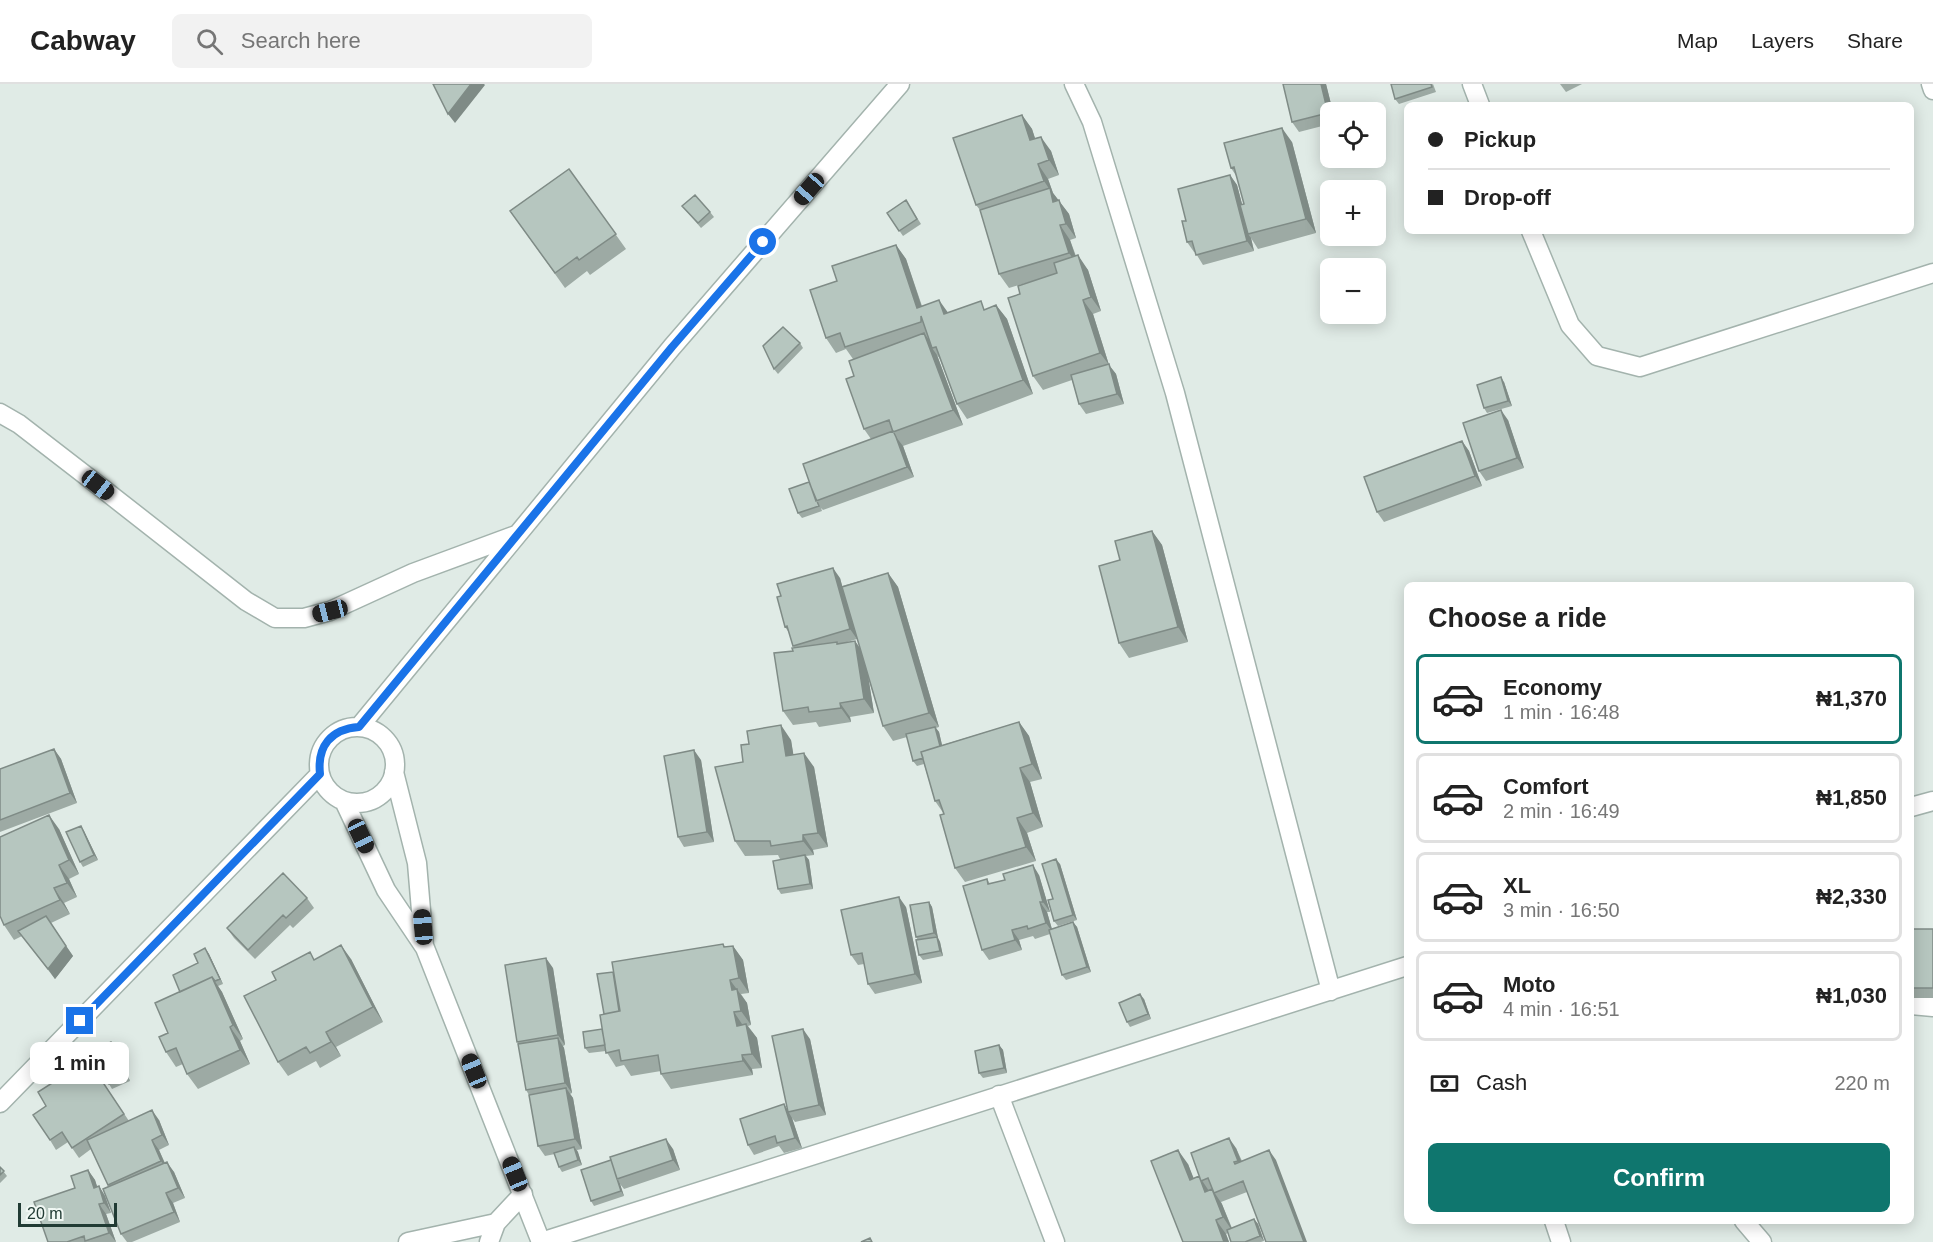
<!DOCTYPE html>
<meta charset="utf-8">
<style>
body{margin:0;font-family:Arial,sans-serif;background:#f2f2f2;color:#222;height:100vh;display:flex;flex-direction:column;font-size:22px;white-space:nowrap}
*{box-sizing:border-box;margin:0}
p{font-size:20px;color:#767676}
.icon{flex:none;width:33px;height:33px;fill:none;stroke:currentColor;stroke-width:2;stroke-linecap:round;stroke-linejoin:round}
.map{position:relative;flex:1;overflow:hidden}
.details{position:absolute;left:1404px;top:498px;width:510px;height:642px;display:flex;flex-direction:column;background:#fff;border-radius:9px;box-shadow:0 3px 15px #0003}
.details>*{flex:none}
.guide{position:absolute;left:1404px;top:18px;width:510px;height:132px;border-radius:9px;box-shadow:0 3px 15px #0003;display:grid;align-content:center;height:132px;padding:0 24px;background:#fff}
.tools{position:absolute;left:1320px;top:18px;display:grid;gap:12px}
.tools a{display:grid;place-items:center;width:66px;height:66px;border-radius:9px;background:#fff;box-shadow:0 3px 15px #0003;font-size:30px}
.scale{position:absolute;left:18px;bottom:15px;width:99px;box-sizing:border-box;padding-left:6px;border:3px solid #213b34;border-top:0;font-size:16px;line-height:21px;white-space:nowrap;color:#213b34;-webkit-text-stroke:4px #f1f8f4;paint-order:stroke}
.end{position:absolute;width:27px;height:27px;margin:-14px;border:8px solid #1a73e8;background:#fff;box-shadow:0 0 0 3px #fff}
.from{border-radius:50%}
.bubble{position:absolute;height:42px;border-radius:9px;background:#fff;box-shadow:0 3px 15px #0003;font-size:20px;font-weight:700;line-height:42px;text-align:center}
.car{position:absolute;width:18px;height:36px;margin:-18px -9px;border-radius:8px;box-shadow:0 0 4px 2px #0007;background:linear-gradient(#222 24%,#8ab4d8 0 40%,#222 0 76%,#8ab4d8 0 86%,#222 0)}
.guide b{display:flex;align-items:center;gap:21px;height:57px;font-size:22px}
.guide b+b{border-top:2px solid #e0e0e0}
.guide i{width:15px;height:15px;background:#222}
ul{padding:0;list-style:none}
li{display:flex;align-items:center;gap:18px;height:90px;margin:0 12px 9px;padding:0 12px;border:3px solid #e0e0e0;border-radius:9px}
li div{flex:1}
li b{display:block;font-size:22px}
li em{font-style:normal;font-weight:700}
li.current{border-color:#0f766e}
li>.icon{width:54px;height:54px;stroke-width:1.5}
h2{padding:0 24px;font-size:27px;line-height:72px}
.pay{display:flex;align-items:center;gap:15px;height:66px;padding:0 24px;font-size:22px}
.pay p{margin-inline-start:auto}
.cta{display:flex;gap:12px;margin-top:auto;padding:12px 24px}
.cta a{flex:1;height:69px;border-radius:9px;background:#0f766e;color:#fff;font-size:24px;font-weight:700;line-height:69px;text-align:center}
header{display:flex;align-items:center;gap:36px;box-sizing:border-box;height:84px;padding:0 30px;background:#fff;border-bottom:2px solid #e0e0e0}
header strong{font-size:28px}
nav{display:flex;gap:33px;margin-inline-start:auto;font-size:21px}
.search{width:420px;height:54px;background:#f2f2f2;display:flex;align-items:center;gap:15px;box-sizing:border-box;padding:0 21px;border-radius:9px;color:#767676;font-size:22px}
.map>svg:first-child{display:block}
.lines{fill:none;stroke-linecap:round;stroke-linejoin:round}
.street-casing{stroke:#a3b3ad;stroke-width:21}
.street{stroke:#fff;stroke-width:18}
.wall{fill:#9daaa4;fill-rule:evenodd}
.shaded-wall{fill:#7f8b86}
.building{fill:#b6c6bf;stroke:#7f8b86;stroke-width:1.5}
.route{stroke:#1a73e8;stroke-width:8}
</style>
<header>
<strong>Cabway</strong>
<div class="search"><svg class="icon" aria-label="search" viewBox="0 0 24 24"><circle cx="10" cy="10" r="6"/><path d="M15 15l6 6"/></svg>Search here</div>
<nav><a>Map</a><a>Layers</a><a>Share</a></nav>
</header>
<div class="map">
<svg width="1933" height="1158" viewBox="0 0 1933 1158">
<rect width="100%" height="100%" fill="#e0ebe6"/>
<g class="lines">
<g class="street-casing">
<path id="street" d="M1074,0L1092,38L1175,309L1331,907
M1472,0L1480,21
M1931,0L1933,6
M1531,147L1570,241L1597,272L1640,283L1933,189
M0,329L19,340L98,401L246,517L275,534H304L330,527L413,489L516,451
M359,643L672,263L900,0
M319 681a38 38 0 1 1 76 0a38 38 0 1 1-76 0Z
M394,688L417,779L424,862
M344,717L386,806L425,864L541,1158
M1911,723L1933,717
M1911,921L1933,923
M999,1011L1055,1158
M0,1019L320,690
M1554,1137L1561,1158
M1744,1137L1762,1158
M408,1158L496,1139
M489,1158L496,1139L523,1110
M541,1158L1407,882"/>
</g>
<use href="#street" class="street"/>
</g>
<path class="wall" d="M1283,0H1326L1333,28H1330V40L1299,48L1292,38Z
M1433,0L1436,8L1399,20L1395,15Z
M1560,0H1582L1566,8Z
M1022,31L1032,45L1035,54L1051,67L1059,91L1048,95L1053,109L1069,130L1076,154L1070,156L1076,172L1088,186L1101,227L1093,230L1109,281L1116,290L1124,320L1086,330L1079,320L1072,296L1043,306L1033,292L1020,210L1043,194L1009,204L999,190L980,126L976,121Z
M1292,58L1316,149L1258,165L1251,154L1254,167L1203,181L1195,168H1194L1187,158L1186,137L1230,91L1237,101L1242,120H1244L1237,93L1231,84Z
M569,85L626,165L590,191L587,187L565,204L510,127Z
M906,116L921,140L903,152L887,129Z
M682,122L710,128L714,133L701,144Z
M896,161L906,175L922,222L948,229L986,225L996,221L1007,235L1033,310L967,335L957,320L940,275L937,271L963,341L903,362L914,393L823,426L821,424L822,427L802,434L798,429L809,398L871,355L864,345L854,292L853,275L846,265L836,269L826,254L837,197Z
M800,259L803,264L778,290L774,285Z
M1504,298L1512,322L1487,329L1484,324Z
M1508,336L1524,384L1486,397L1479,387Z
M1462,357L1469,367L1482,402L1384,438L1377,428Z
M1152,447L1162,461L1188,558L1129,574L1119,559L1120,476Z
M888,489L898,503L939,643L936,644L939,648L942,661L1019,638L1029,652L1042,695L1030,698L1043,743L1027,749L1036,777L965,798L955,784L944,730L935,717L924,680L917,682L913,677L907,653L893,657L883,642L868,593L874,629L850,633L851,638L819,643L816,638L793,641L783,627L793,567L794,564L790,550L785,543L840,494L842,502ZM857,555L860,564L855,557L844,559Z
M791,656L793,670L814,683L828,763L813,766L814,771L806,772L809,776L813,805L781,810L778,805L780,775L778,771L745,772L735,757L743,678Z
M54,665L61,675L77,719L0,748V685Z
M701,676L714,758L684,763L678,753Z
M81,742L84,747L98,776L83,783L80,778Z
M59,745L79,790L69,795L77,813L64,819L70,830L51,839L73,872L55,895L22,852L14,856L4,841Z
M1060,780L1077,836L1058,842L1054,837L1053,815Z
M1039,791L1050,828H1047L1052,845L1073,838L1077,843L1091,888L1066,896L1062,891L1050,850L1035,855L1033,852L1019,856L1022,866L989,876L982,866L987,795L990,800Z
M307,814L314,824L293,844L290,841L255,875L234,854L227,844Z
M929,818L932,823L938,854L940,858L943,872L923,876L919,871L918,856L916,853Z
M906,823L922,899L875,910L868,900L864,880L858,881L851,871Z
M1911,845H1933V914H1911V886H1913V879H1911Z
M723,860L725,863L733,862L743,876L749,909L741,910L747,919L751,941L748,942L757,954L762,984L752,985L753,991L671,1005L661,990V987L631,992L624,981L616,983L606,967L589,969L585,964L602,945L604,930L613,888Z
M205,864L209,870L223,900L218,902L222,908L243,955L240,957L250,980L198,1005L187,990L183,980L176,983L166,968L168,949L180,908L198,879Z
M315,875H351L383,938L336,963L341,972L320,984L316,977L288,992L278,978Z
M553,884L565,961L563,962L564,964L572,1009L570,1010L573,1014L582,1065L577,1066L582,1081L562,1088L559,1083L555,1070L545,1072L538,1062L529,1011L526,1006L519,960L517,958Z
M1144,915L1151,935L1130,943L1127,938Z
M810,955L826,1031L795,1038L792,1034L802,1064L784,1069L779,1062L754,1071L748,1061L784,1020L787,1025Z
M111,958L115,963L130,997L112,1005L109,1000Z
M999,961L1003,966L1007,989L983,994L979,989Z
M88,976L129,1037L159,1036L169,1061L159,1066L165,1079L174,1088L185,1114L173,1119L180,1138L132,1158H127L121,1150L109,1103L91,1065L79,1074L68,1058L56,1066L50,1056L46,1022Z
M1236,1064L1242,1077L1276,1076L1247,1108L1221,1118L1232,1144L1254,1135L1258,1140L1264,1157L1261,1158H1231L1228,1149L1226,1150L1229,1158H1183L1188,1080L1193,1094L1201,1095Z
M673,1065L680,1086L624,1105L620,1100L624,1112L594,1122L591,1117L581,1086Z
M0,1083L7,1092L0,1099Z
M88,1086L95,1096L97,1103L99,1102L105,1112L111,1129L106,1130L116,1158H48L75,1104Z"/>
<path class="shaded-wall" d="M471,0H484L485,1L455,39L448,30Z
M1321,0H1326L1333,28H1330V32L1328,29Z
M1022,31L1032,45L1040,70L1030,56Z
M1282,44L1292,58L1316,149L1306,135Z
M1041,53L1051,67L1059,91L1049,76Z
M1038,80L1048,95L1053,109L1069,130L1076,154L1066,140L1053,118L1050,106L1044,97Z
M1230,91L1237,101L1250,150H1248L1251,154L1254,167L1247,157Z
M1060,141L1070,156L1079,183L1069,169Z
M896,161L906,175L927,239L917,224Z
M1078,171L1088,186L1101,227L1091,213Z
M939,216L949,230H944Z
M1083,216L1093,230L1109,281L1116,290L1124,320L1117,310L1110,282L1100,269Z
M996,221L1007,235L1033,310L1023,296Z
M924,249L934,263L932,264L937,271L963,341L953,326Z
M1501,293L1504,298L1512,322L1508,317Z
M1501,326L1508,336L1524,384L1517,374Z
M896,353L903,362L914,393L907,383Z
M1462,357L1469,367L1482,402L1475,392Z
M1152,447L1162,461L1188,558L1178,543Z
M833,484L840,494L857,555L850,545Z
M888,489L898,503L939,643L929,629Z
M855,557L865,572L874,629L864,615Z
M840,619L850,633L851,638L841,624Z
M1019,638L1029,652L1042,695L1032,680Z
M781,641L791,656L796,686L786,672Z
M935,643L939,648L945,674L942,669Z
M54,665L61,675L77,719L70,709Z
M694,666L701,676L714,758L707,748Z
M804,669L814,683L828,763L818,749Z
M1020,684L1030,698L1043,743L1033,729Z
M49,731L59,745L79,790L69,776Z
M1017,734L1027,749L1036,777L1026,763Z
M81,742L84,747L98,776L94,771Z
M803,751L813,766L814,771L803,757Z
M805,771L809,776L813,805L810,800Z
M1056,775L1060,780L1077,836L1073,831Z
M59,781L69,795L77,813L67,799Z
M1033,781L1039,791L1050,828L1043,818Z
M54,804L64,819L70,830L60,816Z
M899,813L906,823L922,899L915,890Z
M929,818L932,823L938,854L940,858L943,872L940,867L937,853L934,849Z
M1040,818L1047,828L1053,849L1046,839Z
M1073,838L1077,843L1091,888L1087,883Z
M1012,846L1019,856L1022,866L1015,856Z
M341,861L351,875L383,938L373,923Z
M66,862L73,872L55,895L48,885Z
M733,862L743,876L749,909L739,894Z
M205,864L209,870L223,900L220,895Z
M546,874L553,884L565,961L558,951Z
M212,893L222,908L243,955L233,941Z
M730,896L747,919L751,941L741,927L732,906Z
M1140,910L1144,915L1151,935L1148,930Z
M734,928L744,943L737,942Z
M746,940L757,954L762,984L752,970Z
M230,943L240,957L250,980L240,966Z
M803,945L810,955L826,1031L819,1021Z
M326,948L336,963L341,972L331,958Z
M558,954L564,964L572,1009L565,999Z
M111,958L115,963L130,997L127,992Z
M999,961L1003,966L1007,989L1004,984Z
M742,971L752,985L753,991L743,977Z
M566,1004L573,1014L582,1065L575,1055Z
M784,1020L792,1034L802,1064L795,1054Z
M152,1026L159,1036L169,1061L162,1051Z
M1229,1054L1236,1064L1245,1087L1238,1077Z
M666,1055L673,1065L680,1086L673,1076Z
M152,1056L159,1066L168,1087L161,1077Z
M574,1063L578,1068L582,1081L578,1076Z
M1178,1066L1188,1080L1200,1110L1190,1096Z
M1269,1066L1276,1076L1307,1158H1304Z
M167,1078L174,1088L185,1114L178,1104Z
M88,1086L95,1096L101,1114L94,1104Z
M1199,1092L1209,1107L1205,1108Z
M617,1095L620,1100L624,1112L621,1107Z
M99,1102L105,1112L111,1129L104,1119Z
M1212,1105L1222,1120L1233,1148L1223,1133Z
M166,1109L173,1119L180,1138L174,1128Z
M99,1120L106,1130L116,1158L109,1149Z
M1254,1135L1258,1140L1264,1157L1260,1152Z
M1216,1136L1226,1150L1229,1158H1224Z"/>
<path class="building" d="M433,0H471L448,30Z
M1283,0H1321L1328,29L1292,38Z
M1391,0H1431L1432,3L1395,15Z
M1022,31L1030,56L1041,53L1049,76L1038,80L1044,97L976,121L953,54Z
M1282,44L1306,135L1248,150L1240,121L1244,120L1234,83L1231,84L1224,59Z
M569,85L616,150L579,176L577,173L555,189L510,127Z
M1230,91L1247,157L1196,171L1192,157L1187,158L1182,137H1186L1178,105Z
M1050,104L1053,118L1059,116L1066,140L1060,141L1069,169L999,190L980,126Z
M695,111L710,128L698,139L682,122Z
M906,116L917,135L899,147L887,129Z
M896,161L917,224L939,216L944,230L981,217L984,226L996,221L1023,296L957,320L936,263L932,264L921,232V238L845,263L840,249L826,254L810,206L837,197L832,182Z
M1078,171L1091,213L1083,216L1100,269L1033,292L1008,214L1020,210L1018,202L1057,189L1054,179Z
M783,243L800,259L774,285L763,262Z
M924,249L953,326L893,348L889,336L864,345L846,295L854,292L849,277Z
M1109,280L1117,310L1079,320L1071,291Z
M1501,293L1508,317L1484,324L1477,301Z
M1501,326L1517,374L1479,387L1463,339Z
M893,347L896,353L907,383L816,417L803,380Z
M1462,357L1475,392L1377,428L1364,393Z
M809,398L819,422L798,429L789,405Z
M1152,447L1178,543L1119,559L1099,482L1120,476L1115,457Z
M833,484L850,545L793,562L787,542L785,543L777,513L781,512L777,500Z
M888,489L929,629L883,642L842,503Z
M855,557L864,615L840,619L841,624L809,628L808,623L783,627L774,569L793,567L792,564L837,558V560Z
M1019,638L1032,680L1020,684L1033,729L1017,734L1026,763L955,784L940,731L944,730L939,716L935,717L921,668Z
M781,641L786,672L804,669L818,749L803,751V757L771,762L770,757H735L715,683L743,678L741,661L749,660L747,647Z
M935,643L940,662L921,668L923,674L913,677L906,650Z
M54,665L70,709L0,736V685Z
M694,666L707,748L678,753L664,672Z
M49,731L69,776L59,781L67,799L54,804L60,816L4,841L0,832V753Z
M81,742L94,771L80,778L66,748Z
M805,771L810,800L778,805L773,777Z
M1056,775L1073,831L1054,837L1048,816L1053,815L1042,780Z
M1033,781L1043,818H1040L1046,839L1028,845L1027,842L1012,846L1015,856L982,866L963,802L987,795L988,800L1005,796L1003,790Z
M283,789L307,814L286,834L283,831L248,866L227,844Z
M899,813L915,890L868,900L862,869L851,871L841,826Z
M929,818L934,849L916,853L910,821Z
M46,832L66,862L48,885L18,847Z
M1073,838L1087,883L1062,891L1049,846Z
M1911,845H1933V904H1911V886H1913V869H1911Z
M937,853L940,867L919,871L916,856Z
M723,860L724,863L733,862L739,894L730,896L732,906L737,905L741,927L734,928L737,942L746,940L752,970L742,971L743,977L661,990L658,971L621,977L619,966L606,969L600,931L620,927L612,878Z
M341,861L373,923L326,948L331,958L310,969L306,963L278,978L244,912L276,896L272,888L310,868L314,876Z
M205,864L220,895L215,897L212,893L180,908L173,891L198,879L194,870Z
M546,874L558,951L517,958L505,881Z
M613,888L619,927L604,930L597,890Z
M212,893L233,941L230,943L240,966L187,990L176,964L166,968L159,953L168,949L155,919Z
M1140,910L1148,930L1127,938L1119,919Z
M602,945L605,961L585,964L583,948Z
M803,945L819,1021L788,1028L772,952Z
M558,954L565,999L526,1006L518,960Z
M111,958L127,992L109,1000L93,967Z
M999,961L1004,984L979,989L975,967Z
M88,976L124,1030L72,1064L62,1048L50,1056L33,1031L46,1022L38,1008Z
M566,1004L575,1055L538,1062L529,1011Z
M784,1020L795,1054L777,1059L775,1052L748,1061L740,1035Z
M152,1026L162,1051L152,1056L161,1077L108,1101L87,1056Z
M1229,1054L1238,1077L1234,1078L1235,1080L1269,1066L1304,1158H1266L1243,1097L1214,1109L1208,1094L1201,1097L1191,1069Z
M666,1055L673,1076L617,1095L610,1073Z
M574,1063L578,1076L559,1083L554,1069Z
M1178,1066L1190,1096L1199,1092L1205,1108L1212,1105L1223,1133L1216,1136L1224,1158H1183L1151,1077Z
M611,1076L621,1107L591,1117L581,1086Z
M167,1078L178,1104L166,1109L174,1128L121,1150L103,1105Z
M0,1083L4,1087L0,1091Z
M88,1086L94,1104L99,1102L104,1119L99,1120L109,1149L85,1157L84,1152L67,1158H48L34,1118L75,1104L71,1092Z
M1254,1135L1260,1152L1245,1158H1231L1227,1146Z
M870,1154L872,1158H861Z"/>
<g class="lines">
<path class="route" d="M80,937L320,690C317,662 331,645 359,643L672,263L763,158"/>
</g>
</svg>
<div class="tools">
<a><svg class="icon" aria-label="locate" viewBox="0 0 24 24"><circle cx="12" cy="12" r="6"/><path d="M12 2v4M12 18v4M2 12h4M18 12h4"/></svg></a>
<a>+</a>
<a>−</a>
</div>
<div class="scale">20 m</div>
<i class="end from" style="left:763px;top:158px"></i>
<i class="end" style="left:80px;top:937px"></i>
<div class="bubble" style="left:30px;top:958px;width:99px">1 min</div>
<i class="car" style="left:809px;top:105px;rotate:221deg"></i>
<i class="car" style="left:98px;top:401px;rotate:128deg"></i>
<i class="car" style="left:330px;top:527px;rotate:256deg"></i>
<i class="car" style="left:361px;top:752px;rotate:155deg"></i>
<i class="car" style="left:423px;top:843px;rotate:355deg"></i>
<i class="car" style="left:474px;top:987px;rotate:338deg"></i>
<i class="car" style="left:515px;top:1090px;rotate:338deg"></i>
<div class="guide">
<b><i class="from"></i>Pickup</b>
<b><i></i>Drop-off</b>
</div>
<section class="details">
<h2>Choose a ride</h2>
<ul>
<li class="current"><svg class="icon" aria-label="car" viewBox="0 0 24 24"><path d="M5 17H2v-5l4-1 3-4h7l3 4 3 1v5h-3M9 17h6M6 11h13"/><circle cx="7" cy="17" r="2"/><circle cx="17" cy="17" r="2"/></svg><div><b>Economy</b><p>1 min · 16:48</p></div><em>₦1,370</em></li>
<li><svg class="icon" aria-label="car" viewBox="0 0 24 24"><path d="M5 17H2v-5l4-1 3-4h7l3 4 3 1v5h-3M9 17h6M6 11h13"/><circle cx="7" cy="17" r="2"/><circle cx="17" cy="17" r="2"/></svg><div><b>Comfort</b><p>2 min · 16:49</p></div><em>₦1,850</em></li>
<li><svg class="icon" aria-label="car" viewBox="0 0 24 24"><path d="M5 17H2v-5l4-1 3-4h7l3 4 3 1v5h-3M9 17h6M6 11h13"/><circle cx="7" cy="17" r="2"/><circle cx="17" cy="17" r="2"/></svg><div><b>XL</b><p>3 min · 16:50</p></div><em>₦2,330</em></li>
<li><svg class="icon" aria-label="car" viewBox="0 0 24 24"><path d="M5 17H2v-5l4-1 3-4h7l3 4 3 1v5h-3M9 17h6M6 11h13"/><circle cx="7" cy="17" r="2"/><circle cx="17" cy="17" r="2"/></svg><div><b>Moto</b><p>4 min · 16:51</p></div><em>₦1,030</em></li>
</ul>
<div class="pay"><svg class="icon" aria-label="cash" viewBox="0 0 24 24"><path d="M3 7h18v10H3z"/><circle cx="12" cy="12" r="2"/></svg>Cash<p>220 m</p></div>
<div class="cta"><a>Confirm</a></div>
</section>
</div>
